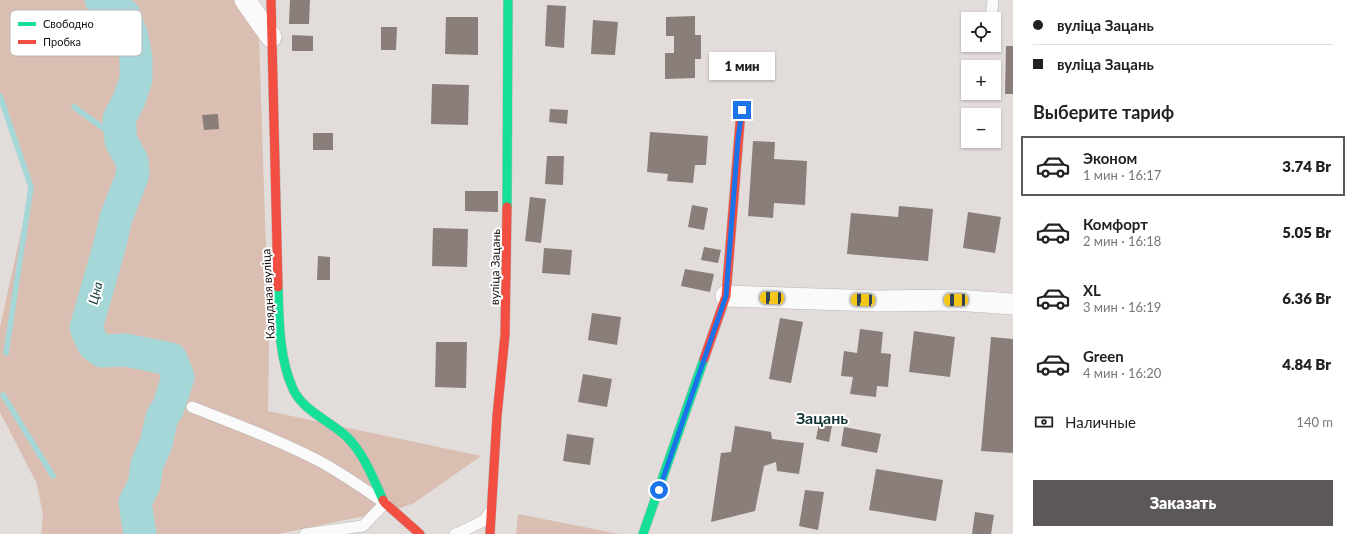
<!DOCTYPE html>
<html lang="ru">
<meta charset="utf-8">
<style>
body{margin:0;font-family:Lato,sans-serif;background:#f6f6f6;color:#222;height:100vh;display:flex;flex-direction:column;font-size:15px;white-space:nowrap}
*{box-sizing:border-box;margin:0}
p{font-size:13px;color:#767676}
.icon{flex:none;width:22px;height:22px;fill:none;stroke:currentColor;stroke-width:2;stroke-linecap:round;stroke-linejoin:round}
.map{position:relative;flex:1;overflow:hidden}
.panel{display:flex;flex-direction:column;background:#fff;width:340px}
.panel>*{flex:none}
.hud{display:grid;align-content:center;height:88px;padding:0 20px;background:#fff}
.fabs{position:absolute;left:961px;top:12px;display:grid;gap:8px}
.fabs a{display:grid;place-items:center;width:40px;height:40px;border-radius:0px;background:#fff;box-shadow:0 1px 3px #0004;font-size:20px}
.end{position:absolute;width:18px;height:18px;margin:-9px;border:5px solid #1a73e8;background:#fff;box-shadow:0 0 0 2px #fff}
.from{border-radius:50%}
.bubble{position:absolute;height:28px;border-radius:0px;background:#fff;box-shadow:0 1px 3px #0004;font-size:13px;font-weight:800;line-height:28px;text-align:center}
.car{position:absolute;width:12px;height:24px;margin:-12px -6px;border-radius:5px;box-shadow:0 0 3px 1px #0007;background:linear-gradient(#f5c518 24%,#345 0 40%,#f5c518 0 76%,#345 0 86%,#f5c518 0)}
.hud b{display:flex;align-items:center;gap:14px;height:38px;font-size:15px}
.hud b+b{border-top:1px solid #e0e0e0}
.hud i{width:10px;height:10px;background:#222}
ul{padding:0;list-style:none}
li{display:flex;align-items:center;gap:12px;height:60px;margin:0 8px 6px;padding:0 12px;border:2px solid transparent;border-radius:0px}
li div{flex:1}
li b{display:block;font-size:15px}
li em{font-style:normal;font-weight:800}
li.selected{border-color:#5c5857}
li>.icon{width:36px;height:36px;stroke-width:1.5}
h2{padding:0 20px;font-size:18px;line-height:48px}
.pay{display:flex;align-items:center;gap:10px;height:44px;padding:0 20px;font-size:15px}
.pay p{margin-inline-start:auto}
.action{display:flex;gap:8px;margin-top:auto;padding:8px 20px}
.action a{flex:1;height:46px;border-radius:0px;background:#5c5857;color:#fff;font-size:16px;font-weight:800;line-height:46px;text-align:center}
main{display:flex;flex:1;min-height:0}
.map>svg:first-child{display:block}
.green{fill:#dabeb1}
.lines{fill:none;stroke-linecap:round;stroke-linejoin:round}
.stream{stroke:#a5d7d8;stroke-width:5.5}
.river{stroke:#a5d7d8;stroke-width:33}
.building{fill:#897e79}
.lane-casing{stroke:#bab6b5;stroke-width:12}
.street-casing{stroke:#bab6b5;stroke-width:22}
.fast-casing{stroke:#bab6b5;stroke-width:10}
.jam-casing{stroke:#bab6b5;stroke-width:10}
.lane{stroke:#fbfafa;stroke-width:11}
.street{stroke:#fbfafa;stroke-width:21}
.fast{stroke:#16e098;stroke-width:9}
.jam{stroke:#f24e42;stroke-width:9}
.route{stroke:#1a73e8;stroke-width:5}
.labels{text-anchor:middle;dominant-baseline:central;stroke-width:4;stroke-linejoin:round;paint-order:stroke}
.street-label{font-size:12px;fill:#141110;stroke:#fff}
.water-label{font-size:13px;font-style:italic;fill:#173b3c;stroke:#fff}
.district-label{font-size:16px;font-weight:bold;fill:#103335;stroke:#fff}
.key{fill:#fff;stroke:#b8b8b7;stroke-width:1}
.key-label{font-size:11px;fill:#141110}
</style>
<main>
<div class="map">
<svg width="1013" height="534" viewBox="0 0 1013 534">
<rect width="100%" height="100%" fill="#e2dddb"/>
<path class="green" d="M0,0H236L259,36L269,343L268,411L481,456L414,503L398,509L278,534H41L43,516L37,484L0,412V327L31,187L0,96Z
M518,514L619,534H516Z"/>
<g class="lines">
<path class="stream" d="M0,96L31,187L6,353
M74,107L121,141
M3,395L53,476"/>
<path class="river" d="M101,0L106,5L124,15L132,37L136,58V79L129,100L119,119L121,141L132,161L133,174L116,218L110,244L86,328L93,344L102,351L125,350L171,359L178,377L168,408L162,417L156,444L147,464L144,485L135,502L140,534"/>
</g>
<path class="building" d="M290,0H310L309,24H289Z
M547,5L566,6L564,48L545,46Z
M695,16V35H701V59H695V78L665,79V53H674V36H666V17Z
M446,17H478V55L445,54Z
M593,20L618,22L615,55L591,54Z
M381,27H397L396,50H381Z
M292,35L313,36V51H292Z
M1006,46H1013V94H1005Z
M432,84L469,85L468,125L431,124Z
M550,109L568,110L567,124L549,122Z
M218,114L219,129L204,130L202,115Z
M650,132L708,136L706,165H695L693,183L667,181L668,174L647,172Z
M313,133H333V150H313Z
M753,141L775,142L774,159L807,161L805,205L774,203L773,218L748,216Z
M547,156H564L563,185L545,184Z
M465,191H498V212L465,211Z
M530,197L546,199L541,243L525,241Z
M692,205L708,208L704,230L688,227Z
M899,206L933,209L928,261L847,254L851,213L898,217Z
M968,212L1001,217L995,253L963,248Z
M433,228L468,229L467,267L432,266Z
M704,247L721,250L718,263L701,260Z
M544,248L572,250L570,275L542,273Z
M318,256L330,257V280H317Z
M685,269L714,274L710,292L681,286Z
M592,313L621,317L617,345L588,340Z
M780,318L803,322L791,383L769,379Z
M860,329L883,332L881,353L891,354L888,387L877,386L876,397L850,394L853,377L841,376L844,351L857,353Z
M914,331L955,337L950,377L909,372Z
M991,337L1013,339V453L981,451Z
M436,342H467L466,388L435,387Z
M583,374L612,379L607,407L578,402Z
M820,418L833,421L829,442L816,439Z
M735,426L771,432L772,439L804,443L799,474L777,471L776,462L764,466L755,511L711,522L721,453L731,452Z
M844,427L881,434L877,453L841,446Z
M567,434L594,438L590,465L563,461Z
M876,469L943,480L936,521L869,510Z
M805,490L824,492L818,530L799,526Z
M975,512L994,515L991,534H972Z"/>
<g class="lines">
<g class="lane-casing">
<path id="lane" d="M991,19L993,0
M192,407C235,424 279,440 321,462C343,474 364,489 385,503L363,526L305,534
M455,534L461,532L485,520L489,513"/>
</g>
<g class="street-casing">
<path id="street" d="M245,0L271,37
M726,296L878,301L956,300L1013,304"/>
</g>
<g class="fast-casing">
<path id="fast" d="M507,207L508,0
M278,287C279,321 279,358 293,389C303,411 330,421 347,437C364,454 373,478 383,500
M643,534L704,359"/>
</g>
<g class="jam-casing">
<path id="jam" d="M271,0L278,287
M704,359L726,296L741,110
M383,500L385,503L420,534
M490,534L497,416L505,335L507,207"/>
</g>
<use href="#lane" class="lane"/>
<use href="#street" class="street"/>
<use href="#fast" class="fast"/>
<use href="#jam" class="jam"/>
</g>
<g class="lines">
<path class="route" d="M659,490L726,296L738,139L742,110"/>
</g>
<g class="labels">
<g class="street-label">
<text transform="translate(495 267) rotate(-89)">вуліца Зацань</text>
<text transform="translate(268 294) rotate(-93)">Калядная вуліца</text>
</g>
<g class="water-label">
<text transform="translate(95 293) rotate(-75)">Цна</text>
</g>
<g class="district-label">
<text x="822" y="417">Зацань</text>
</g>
</g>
<rect x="10" y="10" width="132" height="46" rx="6" class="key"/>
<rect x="18" y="22" width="18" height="4" fill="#16e098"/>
<rect x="18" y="40" width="18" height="4" fill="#f24e42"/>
<g class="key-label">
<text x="43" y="28">Свободно</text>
<text x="43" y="46">Пробка</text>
</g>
</svg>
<div class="fabs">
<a><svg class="icon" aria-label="locate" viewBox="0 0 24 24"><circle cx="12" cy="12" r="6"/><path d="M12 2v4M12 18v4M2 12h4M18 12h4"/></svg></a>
<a>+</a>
<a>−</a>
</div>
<i class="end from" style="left:659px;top:490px"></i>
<i class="end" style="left:742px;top:110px"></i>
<div class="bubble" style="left:709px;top:52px;width:66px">1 мин</div>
<i class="car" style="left:772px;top:298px;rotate:272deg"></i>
<i class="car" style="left:863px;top:300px;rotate:272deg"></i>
<i class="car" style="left:956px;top:300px;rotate:269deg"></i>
</div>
<section class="panel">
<div class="hud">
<b><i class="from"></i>вуліца Зацань</b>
<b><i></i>вуліца Зацань</b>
</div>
<h2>Выберите тариф</h2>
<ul>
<li class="selected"><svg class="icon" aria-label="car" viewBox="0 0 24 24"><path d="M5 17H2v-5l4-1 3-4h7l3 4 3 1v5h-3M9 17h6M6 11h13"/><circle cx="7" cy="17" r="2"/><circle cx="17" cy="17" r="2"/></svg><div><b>Эконом</b><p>1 мин · 16:17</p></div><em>3.74 Br</em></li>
<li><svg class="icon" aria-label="car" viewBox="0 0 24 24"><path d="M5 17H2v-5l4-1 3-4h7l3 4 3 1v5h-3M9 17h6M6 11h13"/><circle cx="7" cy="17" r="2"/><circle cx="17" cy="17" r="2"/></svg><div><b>Комфорт</b><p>2 мин · 16:18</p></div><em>5.05 Br</em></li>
<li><svg class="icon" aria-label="car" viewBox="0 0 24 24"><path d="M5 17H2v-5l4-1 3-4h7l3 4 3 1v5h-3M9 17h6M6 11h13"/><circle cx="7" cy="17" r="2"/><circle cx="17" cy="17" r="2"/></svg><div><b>XL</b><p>3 мин · 16:19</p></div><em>6.36 Br</em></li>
<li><svg class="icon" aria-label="car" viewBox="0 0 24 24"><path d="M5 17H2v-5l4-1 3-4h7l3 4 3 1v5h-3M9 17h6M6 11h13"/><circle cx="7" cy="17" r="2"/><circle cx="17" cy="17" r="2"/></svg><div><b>Green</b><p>4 мин · 16:20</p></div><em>4.84 Br</em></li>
</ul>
<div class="pay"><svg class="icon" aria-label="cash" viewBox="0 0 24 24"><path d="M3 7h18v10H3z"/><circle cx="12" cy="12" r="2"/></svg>Наличные<p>140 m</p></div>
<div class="action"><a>Заказать</a></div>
</section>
</main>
